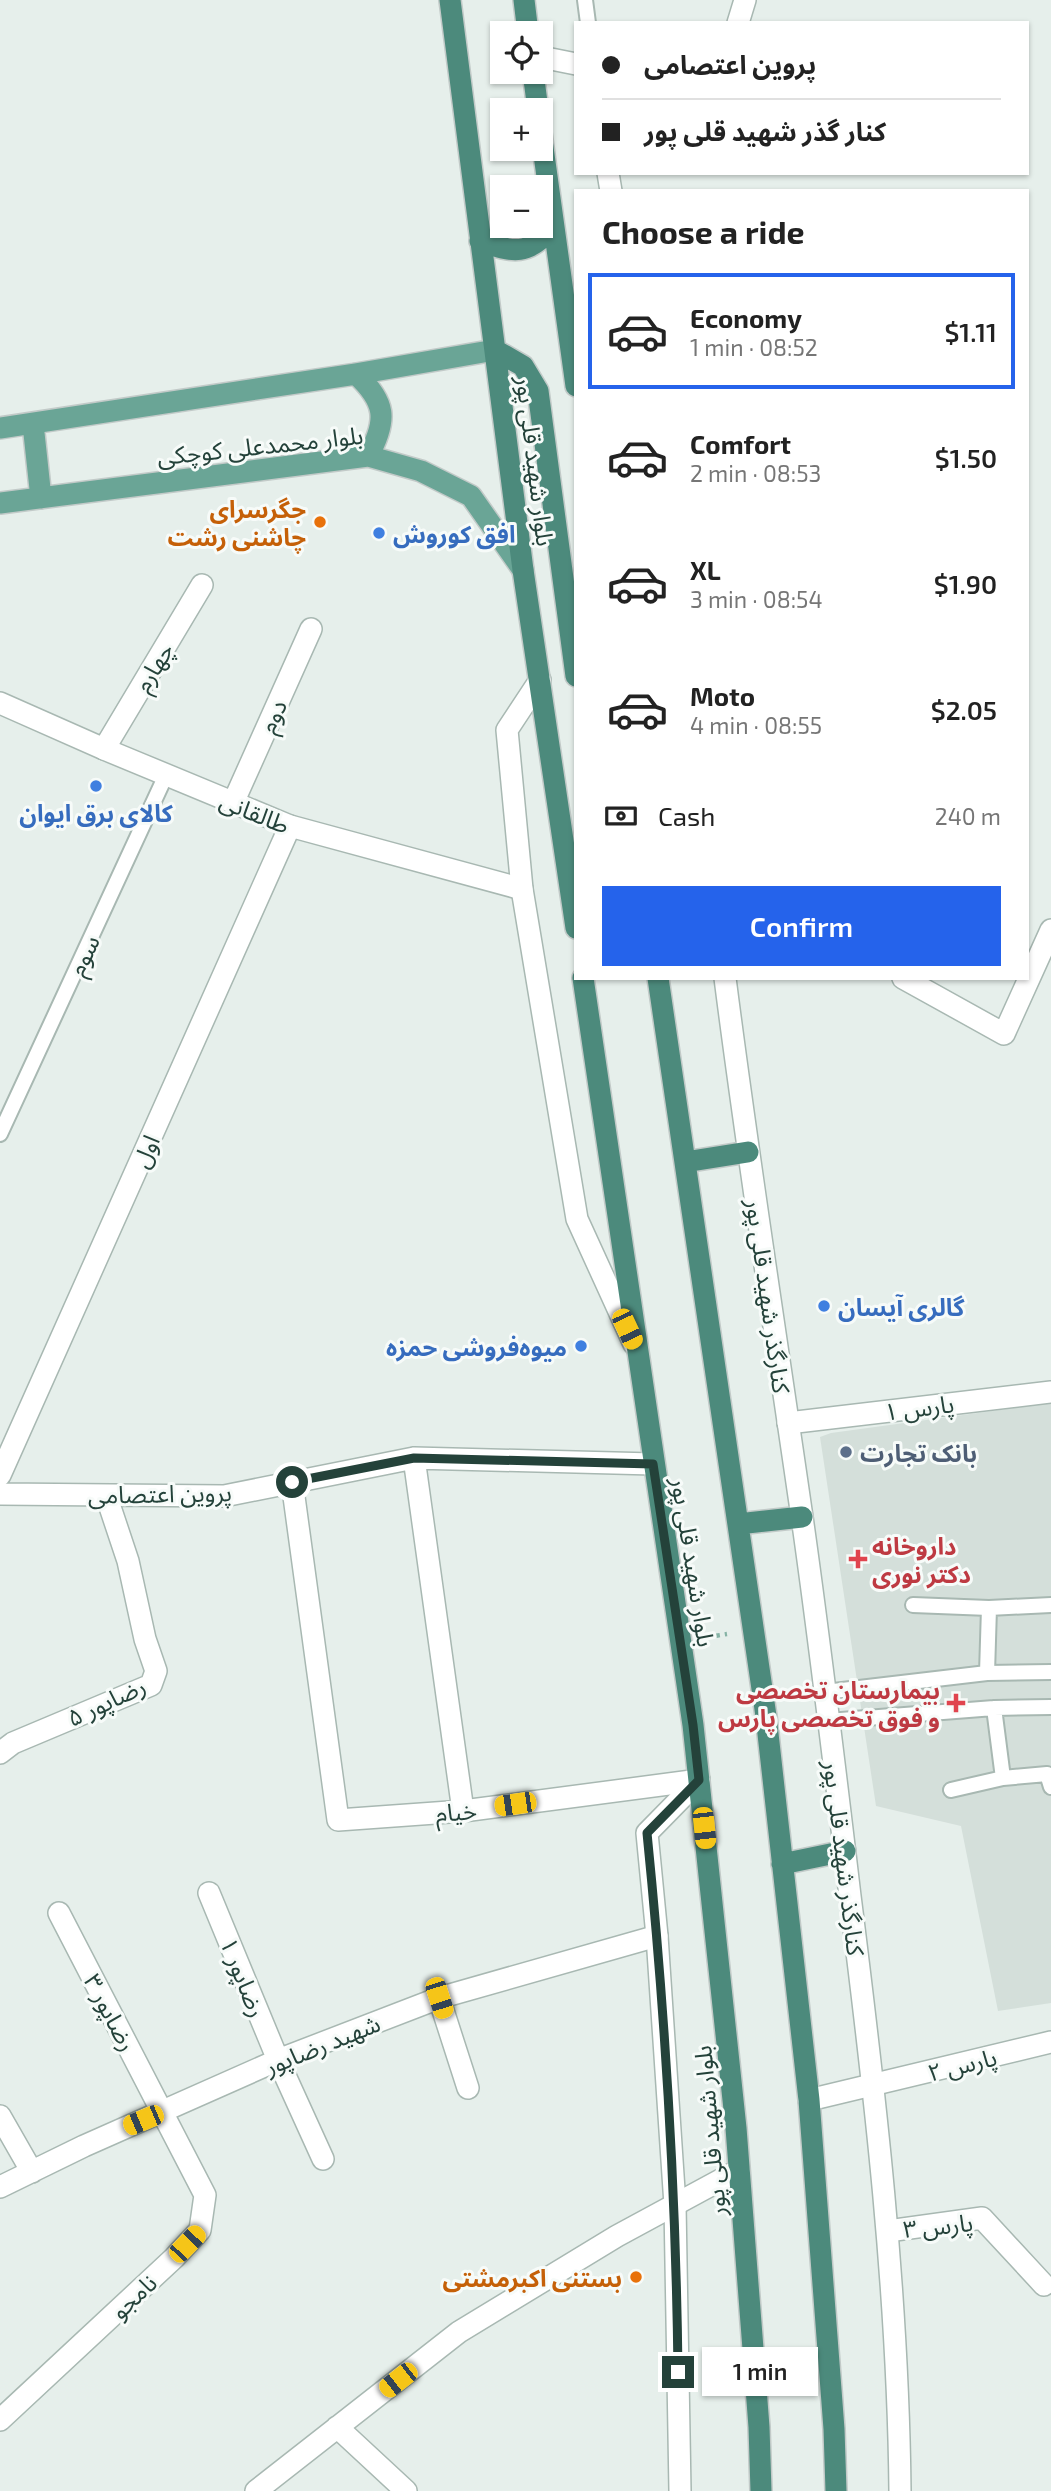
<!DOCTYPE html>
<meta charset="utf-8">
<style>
body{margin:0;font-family:"Exo 2","Noto Sans Arabic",sans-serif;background:#f6f6f6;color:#222;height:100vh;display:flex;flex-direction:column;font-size:26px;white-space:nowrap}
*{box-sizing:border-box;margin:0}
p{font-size:23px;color:#767676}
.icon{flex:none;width:38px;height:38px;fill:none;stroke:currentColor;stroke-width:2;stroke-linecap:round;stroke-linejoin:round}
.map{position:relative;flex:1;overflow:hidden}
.sheet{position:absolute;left:574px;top:189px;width:455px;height:791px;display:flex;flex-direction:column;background:#fff;border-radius:0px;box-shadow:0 2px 5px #0004}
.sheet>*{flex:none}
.hud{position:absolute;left:574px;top:21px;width:455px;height:154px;border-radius:0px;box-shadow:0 2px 5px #0004;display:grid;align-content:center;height:154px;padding:0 28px;background:#fff}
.fabs{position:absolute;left:490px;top:21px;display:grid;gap:14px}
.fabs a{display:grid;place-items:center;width:63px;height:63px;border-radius:0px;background:#fff;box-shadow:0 2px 5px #0004;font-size:35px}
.end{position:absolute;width:32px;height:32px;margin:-16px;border:9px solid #24423a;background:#fff;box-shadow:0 0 0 4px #fff}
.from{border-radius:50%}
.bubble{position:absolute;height:49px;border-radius:0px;background:#fff;box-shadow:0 2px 5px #0004;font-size:23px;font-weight:600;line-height:49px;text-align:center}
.car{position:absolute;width:21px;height:42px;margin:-21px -10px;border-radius:9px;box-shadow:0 0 5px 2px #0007;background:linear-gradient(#f5c518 24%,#345 0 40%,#f5c518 0 76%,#345 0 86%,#f5c518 0)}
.hud b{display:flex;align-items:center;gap:24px;height:66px;font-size:26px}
.hud b+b{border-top:2px solid #e0e0e0}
.hud i{width:18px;height:18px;background:#222}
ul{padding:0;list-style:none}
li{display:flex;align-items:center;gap:21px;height:116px;margin:0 14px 10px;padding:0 14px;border:4px solid transparent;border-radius:0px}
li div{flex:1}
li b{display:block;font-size:26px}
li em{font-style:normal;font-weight:600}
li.on{border-color:#2563eb}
li>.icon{width:63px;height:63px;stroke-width:1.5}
h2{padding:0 28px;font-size:32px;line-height:84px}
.pay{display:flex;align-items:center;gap:18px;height:77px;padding:0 28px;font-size:26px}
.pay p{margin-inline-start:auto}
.cta{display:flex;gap:14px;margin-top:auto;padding:14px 28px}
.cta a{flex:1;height:80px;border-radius:0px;background:#2563eb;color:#fff;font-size:28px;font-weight:600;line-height:80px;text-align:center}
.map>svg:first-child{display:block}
.built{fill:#d4dfda}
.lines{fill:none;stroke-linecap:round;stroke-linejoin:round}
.service-casing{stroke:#a8b8b2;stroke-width:18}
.minor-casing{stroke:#a8b8b2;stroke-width:24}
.tertiary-casing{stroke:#a8b8b2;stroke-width:24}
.primary-casing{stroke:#c2cac8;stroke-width:24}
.trunk-casing{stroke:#c2cac8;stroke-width:24}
.path{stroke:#86b3a5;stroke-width:4.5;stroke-dasharray:3.5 5;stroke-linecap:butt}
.service{stroke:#fff;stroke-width:14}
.minor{stroke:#fff;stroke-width:21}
.tertiary{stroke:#fff;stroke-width:21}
.primary{stroke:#6aa596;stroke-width:21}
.trunk{stroke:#4c8a7c;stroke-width:21}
.route{stroke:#24423a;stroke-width:9}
.food-dot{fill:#e8710a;stroke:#f7fbf9;stroke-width:2.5}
.shop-dot{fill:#3f7fe0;stroke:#f7fbf9;stroke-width:2.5}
.service-dot{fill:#5c6f8a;stroke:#f7fbf9;stroke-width:2.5}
.health-dot{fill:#e0444e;stroke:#f7fbf9;stroke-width:2.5}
.labels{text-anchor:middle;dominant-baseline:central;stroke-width:6;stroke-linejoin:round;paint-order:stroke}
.street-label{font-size:24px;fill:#24423a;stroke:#f7fbf9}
.food-label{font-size:24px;font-weight:bold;fill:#c56008;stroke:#f7fbf9;text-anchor:end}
.shop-label{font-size:24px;font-weight:bold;fill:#366cbe;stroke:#f7fbf9;text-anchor:start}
.service-label{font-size:24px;font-weight:bold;fill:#4e5e75;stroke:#f7fbf9;text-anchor:start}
.health-label{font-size:24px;font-weight:bold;fill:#be3a42;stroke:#f7fbf9;text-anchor:start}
</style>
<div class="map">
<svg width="1051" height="2491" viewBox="0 0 1051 2491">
<rect width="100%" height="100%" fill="#e6efeb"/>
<path class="built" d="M1051,1403V2003L998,2011L961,1826L876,1806L820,1437L831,1433Z"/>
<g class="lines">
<g class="service-casing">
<path id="service" d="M585,0L588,23
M0,1134L166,775
M913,1605L989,1608L1051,1605
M987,1673L989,1608
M825,1692L987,1673L1051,1672
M994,1708L1003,1778
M828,1721L994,1708L1051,1707
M951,1790L1003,1778L1047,1774L1051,1787"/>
</g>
<g class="minor-casing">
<path id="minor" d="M738,23L745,0
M540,680L507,730L522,889L577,1219L634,1344
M104,749L202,585
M233,803L311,629
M903,978L1004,1034L1051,930
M788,1423L1051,1392
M414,1458L463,1811
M0,1475L290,826
M292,1482L338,1820L463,1811L699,1780
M0,1494L224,1496L414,1458L653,1464
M0,1753L13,1743L151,1685L156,1671L145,1639L128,1561L106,1495
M209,1893L278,2060L323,2159
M439,1998L468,2088
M809,2100L1051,2042
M0,2116L32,2172
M0,2187L84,2146L278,2060L439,1998L657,1936
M888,2231L982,2218L1044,2285
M0,2420L174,2258L200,2230L205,2195L59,1913
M337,2427L406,2491
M256,2491L459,2332L617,2236L739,2170"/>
</g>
<g class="tertiary-casing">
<path id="tertiary" d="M541,57L576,64
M608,173L611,191
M0,703L104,749L290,826L522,889
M725,978C748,1158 776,1337 802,1517C820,1643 835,1770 850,1896C875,2094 898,2292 900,2491
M680,2491L675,2205L657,1936L647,1833L699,1780"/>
</g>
<g class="primary-casing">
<path id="primary" d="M356,374C386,402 388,420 368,456
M33,424L41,498
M0,428L356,374L495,350
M0,503L368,456L421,471L471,496L523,570"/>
</g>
<g class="trunk-casing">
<path id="trunk" d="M450,0L523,570L576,928
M524,0L528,33
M533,72L538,110
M541,133L576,386
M480,241C514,253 528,256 553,227
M495,350L523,366L538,391L576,676
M583,978L693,1725L736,2128L759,2427L761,2491
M658,978L766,1716L809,2100L834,2429L836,2491
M685,1162L748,1152
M738,1524L802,1517
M782,1864L845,1851"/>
</g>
<path class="path" d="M708,1637L727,1634"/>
<use href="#service" class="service"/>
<use href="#minor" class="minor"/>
<use href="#tertiary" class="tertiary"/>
<use href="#primary" class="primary"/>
<use href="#trunk" class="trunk"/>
</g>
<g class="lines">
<path class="route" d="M292,1482L414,1458L653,1464L693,1725L699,1780L647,1833C665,2012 676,2192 678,2372"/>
</g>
<g class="food-dot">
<circle cx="320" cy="522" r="7"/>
<circle cx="636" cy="2277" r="7"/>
</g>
<g class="shop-dot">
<circle cx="379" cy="533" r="7"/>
<circle cx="96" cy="786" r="7"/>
<circle cx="824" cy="1306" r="7"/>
<circle cx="581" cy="1346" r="7"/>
</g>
<circle class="service-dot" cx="846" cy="1452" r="7"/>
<g class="health-dot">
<path d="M854.5 1548.5h7v7h7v7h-7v7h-7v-7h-7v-7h7z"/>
<path d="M952.5 1692.5h7v7h7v7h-7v7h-7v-7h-7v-7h7z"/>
</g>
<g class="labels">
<g class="street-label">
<text transform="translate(260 445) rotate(-6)">بلوار محمدعلی کوچکی</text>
<text transform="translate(536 461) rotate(83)">بلوار شهید قلی پور</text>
<text transform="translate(153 667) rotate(-59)">چهارم</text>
<text transform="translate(272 716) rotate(-66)">دوم</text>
<text transform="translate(255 812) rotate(22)">طالقانی</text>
<text transform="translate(83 955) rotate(-65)">سوم</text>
<text transform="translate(145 1151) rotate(-66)">اول</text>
<text transform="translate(769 1296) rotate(82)">کنارگذر شهید قلی پور</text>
<text transform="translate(919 1407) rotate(-7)">پارس ۱</text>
<text transform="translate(160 1493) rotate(-1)">پروین اعتصامی</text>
<text transform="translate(694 1562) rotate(81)">بلوار شهید قلی پور</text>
<text transform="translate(106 1701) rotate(-25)">رضاپور ۵</text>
<text transform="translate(456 1811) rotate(-5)">خیام</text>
<text transform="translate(845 1858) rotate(83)">کنارگذر شهید قلی پور</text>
<text transform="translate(244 1977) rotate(68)">رضاپور ۱</text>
<text transform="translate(111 2012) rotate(62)">رضاپور ۳</text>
<text transform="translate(322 2044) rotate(-22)">شهید رضاپور</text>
<text transform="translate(962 2064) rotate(-14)">پارس ۲</text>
<text transform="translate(709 2131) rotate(-95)">بلوار شهید قلی پور</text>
<text transform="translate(938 2225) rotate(-6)">پارس ۳</text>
<text transform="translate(133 2296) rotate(-43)">نامجو</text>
</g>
<g class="food-label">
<text x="306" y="508">جگرسرای<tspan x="306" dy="28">چاشنی رشت</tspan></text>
<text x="622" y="2277">بستنی اکبرمشتی</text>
</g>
<g class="shop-label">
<text x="393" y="533">افق کوروش</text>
<text x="96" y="812" text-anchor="middle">کالای برق ایوان</text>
<text x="838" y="1306">گالری آیسان</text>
<text x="567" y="1346" text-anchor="end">میوه‌فروشی حمزه</text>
</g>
<g class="service-label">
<text x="860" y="1452">بانک تجارت</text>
</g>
<g class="health-label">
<text x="872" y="1545">داروخانه<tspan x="872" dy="28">دکتر نوری</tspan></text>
<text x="940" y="1689" text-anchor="end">بیمارستان تخصصی<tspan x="940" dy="28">و فوق تخصصی پارس</tspan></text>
</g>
</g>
</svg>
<div class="fabs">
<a><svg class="icon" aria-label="locate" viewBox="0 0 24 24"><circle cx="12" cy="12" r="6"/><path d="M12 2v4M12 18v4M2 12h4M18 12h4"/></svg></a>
<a>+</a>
<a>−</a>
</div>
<i class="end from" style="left:292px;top:1482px"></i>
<i class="end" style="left:678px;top:2372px"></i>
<div class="bubble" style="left:702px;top:2347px;width:116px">1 min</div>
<i class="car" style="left:627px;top:1329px;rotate:155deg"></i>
<i class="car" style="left:515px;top:1804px;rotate:262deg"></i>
<i class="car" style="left:704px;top:1828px;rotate:174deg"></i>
<i class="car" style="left:439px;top:1998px;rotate:162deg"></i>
<i class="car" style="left:143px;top:2120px;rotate:247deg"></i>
<i class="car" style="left:187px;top:2244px;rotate:44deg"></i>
<i class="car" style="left:398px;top:2380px;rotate:232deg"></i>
<div class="hud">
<b><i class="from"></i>پروین اعتصامی</b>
<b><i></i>کنار گذر شهید قلی پور</b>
</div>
<section class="sheet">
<h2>Choose a ride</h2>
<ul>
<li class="on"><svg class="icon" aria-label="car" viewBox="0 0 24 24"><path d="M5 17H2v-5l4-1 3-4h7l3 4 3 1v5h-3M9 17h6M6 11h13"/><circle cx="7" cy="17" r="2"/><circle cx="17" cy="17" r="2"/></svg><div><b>Economy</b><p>1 min · 08:52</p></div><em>$1.11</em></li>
<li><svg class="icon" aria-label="car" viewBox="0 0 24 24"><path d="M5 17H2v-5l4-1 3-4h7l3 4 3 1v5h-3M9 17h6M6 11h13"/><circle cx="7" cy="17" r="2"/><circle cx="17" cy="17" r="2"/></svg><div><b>Comfort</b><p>2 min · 08:53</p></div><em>$1.50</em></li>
<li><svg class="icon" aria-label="car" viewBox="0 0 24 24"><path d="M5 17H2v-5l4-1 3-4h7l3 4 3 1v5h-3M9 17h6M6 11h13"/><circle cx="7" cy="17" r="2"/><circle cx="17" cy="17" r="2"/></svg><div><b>XL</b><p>3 min · 08:54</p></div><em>$1.90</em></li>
<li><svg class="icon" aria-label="car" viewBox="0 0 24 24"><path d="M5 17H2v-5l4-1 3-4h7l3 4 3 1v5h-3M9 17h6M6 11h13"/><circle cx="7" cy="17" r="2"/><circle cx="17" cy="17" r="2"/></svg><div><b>Moto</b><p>4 min · 08:55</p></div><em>$2.05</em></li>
</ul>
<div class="pay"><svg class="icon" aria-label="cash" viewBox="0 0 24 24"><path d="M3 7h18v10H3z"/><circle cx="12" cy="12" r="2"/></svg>Cash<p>240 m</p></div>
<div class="cta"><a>Confirm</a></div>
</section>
</div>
